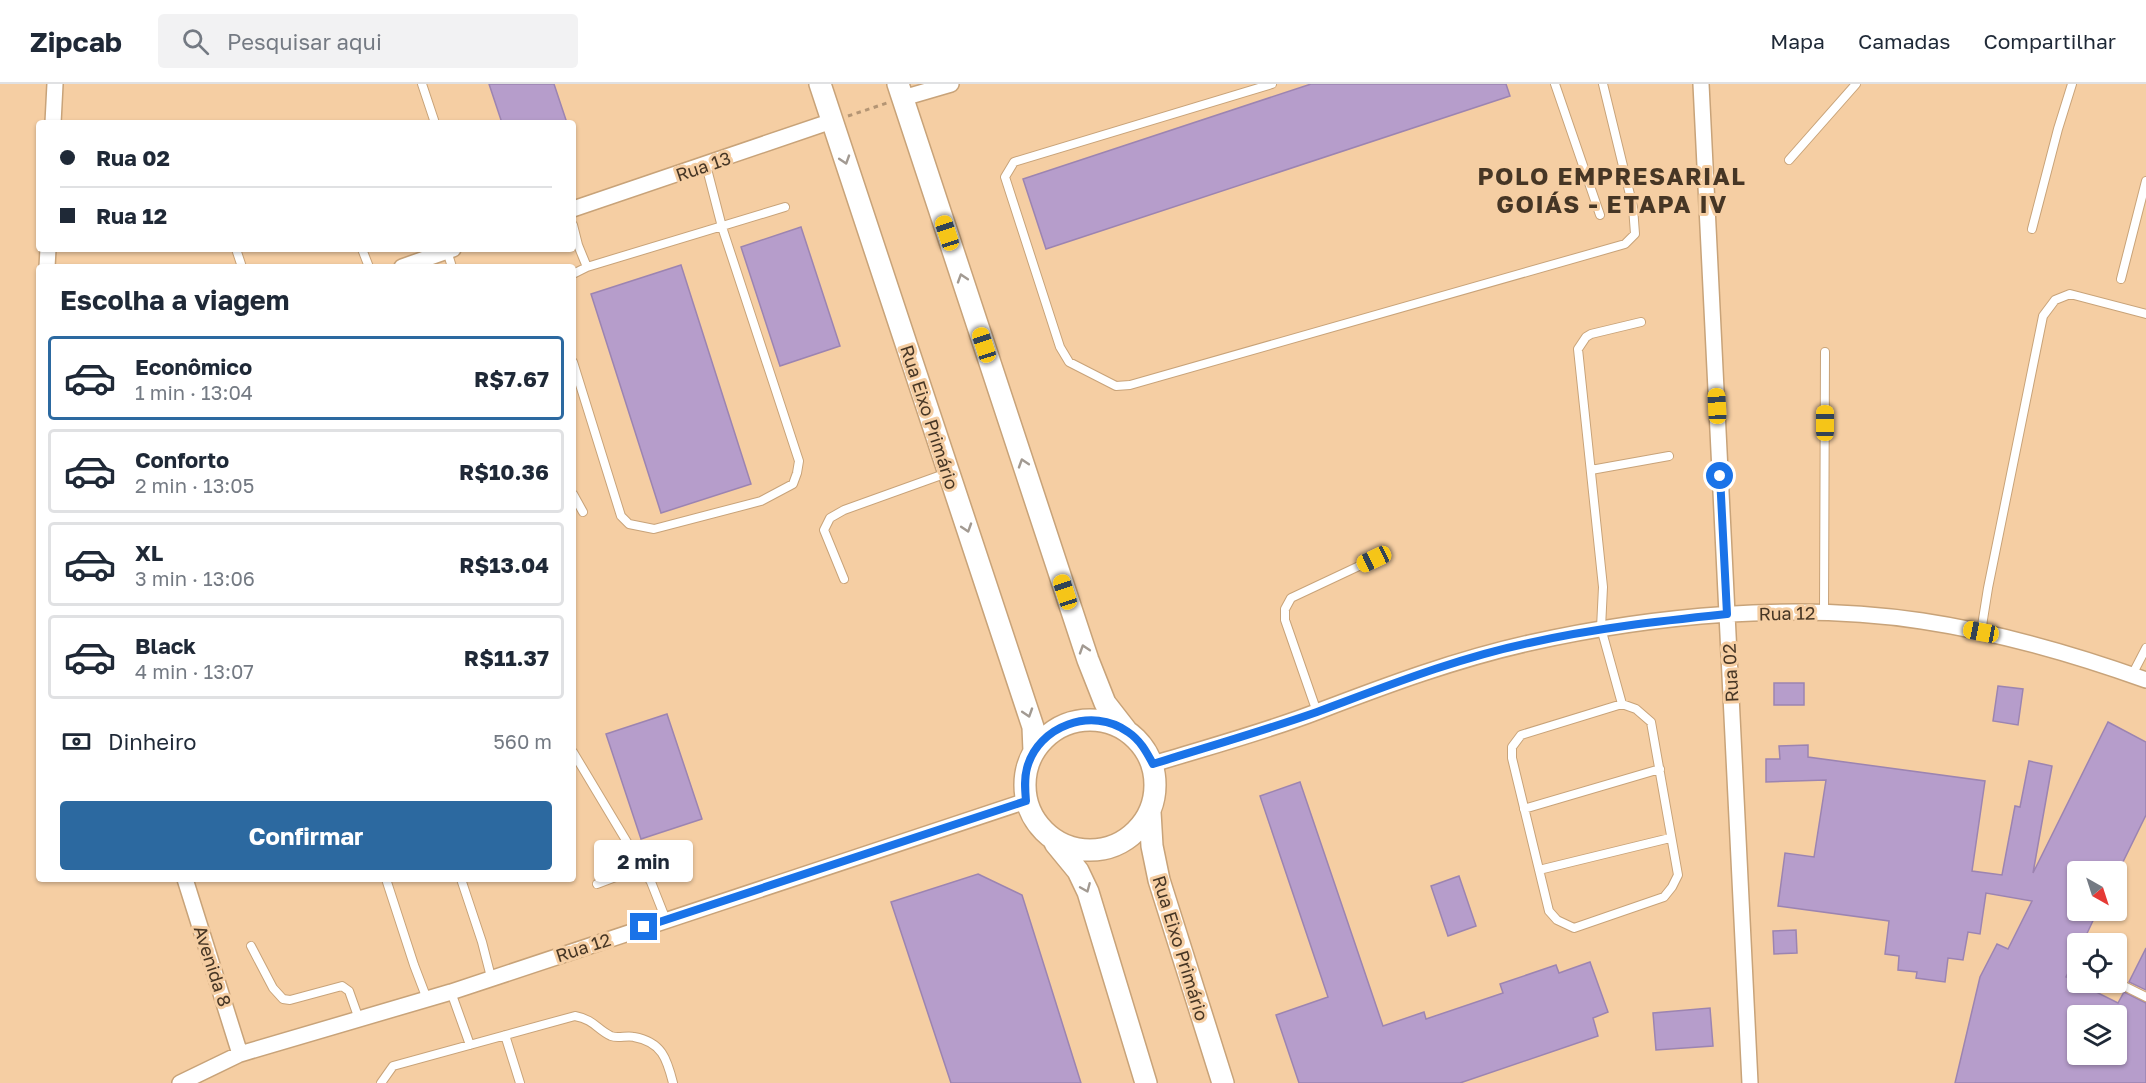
<!DOCTYPE html>
<html lang="pt">
<meta charset="utf-8">
<style>
body{margin:0;font-family:"Golos Text",sans-serif;background:#f2f2f3;color:#1f2937;height:100vh;display:flex;flex-direction:column;font-size:22px;white-space:nowrap}
*{box-sizing:border-box;margin:0}
p{font-size:20px;color:#747a83}
.icon{flex:none;width:33px;height:33px;fill:none;stroke:currentColor;stroke-width:2;stroke-linecap:round;stroke-linejoin:round}
.map{position:relative;flex:1;overflow:hidden}
.panel{position:absolute;left:36px;top:180px;width:540px;height:618px;display:flex;flex-direction:column;background:#fff;border-radius:6px;box-shadow:0 2px 4px #0004}
.panel>*{flex:none}
.hud{position:absolute;left:36px;top:36px;width:540px;height:132px;border-radius:6px;box-shadow:0 2px 4px #0004;display:grid;align-content:center;height:132px;padding:0 24px;background:#fff}
.needle{width:39px;rotate:141deg}
.buttons{position:absolute;left:2067px;top:777px;display:grid;gap:12px}
.buttons a{display:grid;place-items:center;width:60px;height:60px;border-radius:6px;background:#fff;box-shadow:0 2px 4px #0004;font-size:30px}
.end{position:absolute;width:27px;height:27px;margin:-14px;border:8px solid #1a73e8;background:#fff;box-shadow:0 0 0 3px #fff}
.from{border-radius:50%}
.bubble{position:absolute;height:42px;border-radius:6px;background:#fff;box-shadow:0 2px 4px #0004;font-size:20px;font-weight:700;line-height:42px;text-align:center}
.car{position:absolute;width:18px;height:36px;margin:-18px -9px;border-radius:8px;box-shadow:0 0 4px 2px #0007;background:linear-gradient(#f5c518 24%,#345 0 40%,#f5c518 0 76%,#345 0 86%,#f5c518 0)}
.hud b{display:flex;align-items:center;gap:21px;height:57px;font-size:22px}
.hud b+b{border-top:2px solid #e0e1e3}
.hud i{width:15px;height:15px;background:#1f2937}
ul{padding:0;list-style:none}
li{display:flex;align-items:center;gap:18px;height:84px;margin:0 12px 9px;padding:0 12px;border:3px solid #e0e1e3;border-radius:6px}
li div{flex:1}
li b{display:block;font-size:22px}
li em{font-style:normal;font-weight:700}
li.active{border-color:#2c69a0}
li>.icon{width:54px;height:54px;stroke-width:1.5}
h2{padding:0 24px;font-size:27px;line-height:72px}
.pay{display:flex;align-items:center;gap:15px;height:66px;padding:0 24px;font-size:22px}
.pay p{margin-inline-start:auto}
.primary-button{display:flex;gap:12px;margin-top:auto;padding:12px 24px}
.primary-button a{flex:1;height:69px;border-radius:6px;background:#2c69a0;color:#fff;font-size:24px;font-weight:700;line-height:69px;text-align:center}
header{display:flex;align-items:center;gap:36px;box-sizing:border-box;height:84px;padding:0 30px;background:#fff;border-bottom:2px solid #e0e1e3}
header strong{font-size:28px}
nav{display:flex;gap:33px;margin-inline-start:auto;font-size:21px}
.search{width:420px;height:54px;background:#f2f2f3;display:flex;align-items:center;gap:15px;box-sizing:border-box;padding:0 21px;border-radius:6px;color:#747a83;font-size:22px}
.map>svg:first-child{display:block}
.building{fill:#b69dcb;stroke:#9c84b1;stroke-width:1.5;fill-rule:evenodd}
.lines{fill:none;stroke-linecap:round;stroke-linejoin:round}
.lane-casing{stroke:#c8a379;stroke-width:10}
.street-casing{stroke:#c8a379;stroke-width:18}
.secondary-casing{stroke:#c8a379;stroke-width:24}
.path{stroke:#b49574;stroke-width:3;stroke-dasharray:4.5 4.5;stroke-linecap:butt}
.lane{stroke:#fff;stroke-width:8}
.street{stroke:#fff;stroke-width:15}
.secondary{stroke:#fff;stroke-width:21}
.oneway{stroke:#a29a92}
.route{stroke:#1a73e8;stroke-width:8}
.labels{text-anchor:middle;dominant-baseline:central;stroke-width:6;stroke-linejoin:round;paint-order:stroke}
.street-label{font-size:18px;fill:#463625;stroke:#f5cea3}
.district-label{font-size:24px;font-weight:bold;letter-spacing:1.5px;fill:#463625;stroke:#f5cea3}
</style>
<header>
<strong>Zipcab</strong>
<div class="search"><svg class="icon" aria-label="search" viewBox="0 0 24 24"><circle cx="10" cy="10" r="6"/><path d="M15 15l6 6"/></svg>Pesquisar aqui</div>
<nav><a>Mapa</a><a>Camadas</a><a>Compartilhar</a></nav>
</header>
<div class="map">
<svg width="2146" height="999" viewBox="0 0 2146 999">
<rect width="100%" height="100%" fill="#f5cea3"/>
<path class="building" d="M489,0H554L567,39H502Z
M1311,0H1506L1510,12L1046,165L1023,95Z
M801,143L840,262L780,282L741,163Z
M681,181L751,400L661,429L591,210Z
M1774,599H1804V621H1774Z
M1998,602L2023,605L2018,641L1993,637Z
M667,630L702,735L641,755L606,650Z
M2108,638L2146,658V731L2118,788H2078V826H2098L2082,860H2078V869L2066,893L2118,919L2124,908L2146,919V999H1955L1980,893L1997,860L2008,865L2032,817L1986,809L1980,850L1968,848L1963,876L1948,874L1945,898L1916,894L1917,888L1898,886L1899,872L1885,870L1889,837L1778,822L1785,769L1814,773L1826,696L1766,698V675H1780L1779,662L1808,661V673L1985,697L1972,787L2002,791L2015,722L2020,723L2029,677L2052,682L2033,789ZM2078,932H2116V970H2078Z
M1300,698L1383,942L1424,928L1426,935L1503,909L1500,900L1556,881L1559,889L1590,878L1608,928L1593,934L1598,952L1460,999H1299L1276,931L1328,913L1260,712Z
M978,790L1022,811L1081,999H951L891,818Z
M1459,792L1476,842L1448,852L1431,802Z
M1796,846L1797,869L1774,870L1773,847Z
M2146,864V906L2129,898Z
M1710,924L1713,962L1656,966L1653,929Z"/>
<g class="lines">
<g class="lane-casing">
<path id="lane" d="M422,0L435,39
M1272,0L1014,78L1005,93L1060,263L1069,278L1116,302L1130,301L1625,160L1635,150L1633,123L1603,0
M1555,0L1600,131
M1789,76L1856,0
M573,141L578,161L587,183
M2032,145L2058,45L2072,0
M236,165L242,183
M362,165L369,183
M447,167L452,183
M573,190L587,183L785,123
M2121,195L2146,97
M573,278L621,432L629,440L654,445L761,417L793,400L797,389L799,377L722,143L706,81
M1591,386L1669,372
M573,410L583,428
M844,495L824,446L830,434L844,426L947,389
M1824,528L1825,268
M1981,548L1988,504L2043,232L2055,216L2070,210L2146,230
M2132,591L2146,564
M1622,620L1636,625L1651,638L1678,791L1672,803L1664,813L1574,844L1557,836L1549,827L1512,674V663L1521,651Z
M1622,620L1601,544L1603,503L1578,265L1586,253L1591,250L1641,238
M1317,628L1285,536V525L1291,514L1374,475
M573,668L651,798L666,836
M1524,725L1660,685
M1539,786L1670,754
M386,795L414,881L427,915
M461,795L482,858L491,893
M597,800L642,783
M251,862L273,904L283,915L290,916L342,902L349,907L359,935
M2116,898L2146,913
M451,908L470,961
M505,951L520,999
M381,999L393,982L575,932C595,936 596,945 611,952C618,955 627,951 634,953C662,958 667,975 673,999"/>
</g>
<g class="street-casing">
<path id="street" d="M1701,0L1750,999
M903,14L951,0
M53,39L55,0
M573,125L832,37
M47,183L48,165
M402,183L453,165
M1153,680C1208,663 1265,648 1319,627C1387,601 1457,575 1529,559C1654,531 1796,518 1922,537C1995,548 2076,571 2146,596
M185,795L240,970
M180,999L240,970L451,908L1026,717"/>
</g>
<g class="secondary-casing">
<path id="secondary" d="M820,0L1033,643L1034,667
M898,0L1088,576L1105,619L1126,646
M1025 701a65 65 0 1 1 130 0a65 65 0 1 1-130 0Z
M1150,728L1152,762L1159,796L1223,999
M1055,759L1078,787L1088,808L1146,999"/>
</g>
<path class="path" d="M848,32L887,19"/>
<use href="#lane" class="lane"/>
<use href="#street" class="street"/>
<use href="#secondary" class="secondary"/>
</g>
<defs><path id="oneway-chevron" d="M-2-3.5L2.5 0L-2 3.5" fill="none" stroke-width="1.6" stroke-linecap="round" stroke-linejoin="round" transform="scale(1.5)"/></defs>
<g class="oneway">
<use href="#oneway-chevron" transform="translate(845 76) rotate(72)"/>
<use href="#oneway-chevron" transform="translate(962 194) rotate(-108)"/>
<use href="#oneway-chevron" transform="translate(1023 379) rotate(-108)"/>
<use href="#oneway-chevron" transform="translate(967 444) rotate(72)"/>
<use href="#oneway-chevron" transform="translate(1084 565) rotate(-108)"/>
<use href="#oneway-chevron" transform="translate(1028 629) rotate(72)"/>
<use href="#oneway-chevron" transform="translate(1086 804) rotate(67)"/>
</g>
<g class="lines">
<path class="route" d="M644,843L1026,717C1025,705 1024,695 1027,684C1038,642 1092,622 1128,648C1140,656 1146,667 1153,680C1207,663 1263,647 1317,628C1387,602 1457,574 1529,559C1595,544 1661,537 1727,530L1720,392"/>
</g>
<g class="labels">
<g class="street-label">
<text transform="translate(703 82) rotate(-19)">Rua 13</text>
<text transform="translate(930 333) rotate(72)">Rua Eixo Primário</text>
<text transform="translate(1787 529) rotate(-1)">Rua 12</text>
<text transform="translate(1730 589) rotate(-93)">Rua 02</text>
<text transform="translate(583 863) rotate(-18)">Rua 12</text>
<text transform="translate(1181 864) rotate(73)">Rua Eixo Primário</text>
<text transform="translate(213 882) rotate(72)">Avenida 8</text>
</g>
<g class="district-label">
<text x="1612" y="91">POLO EMPRESARIAL<tspan x="1612" dy="28">GOIÁS - ETAPA IV</tspan></text>
</g>
</g>
</svg>
<div class="buttons">
<a><svg class="needle" viewBox="-14 -14 28 28"><path d="M0-13l5 13h-10z" fill="#e53935"/><path d="M0 13l5-13h-10z" fill="#747a83"/></svg></a>
<a><svg class="icon" aria-label="locate" viewBox="0 0 24 24"><circle cx="12" cy="12" r="6"/><path d="M12 2v4M12 18v4M2 12h4M18 12h4"/></svg></a>
<a><svg class="icon" aria-label="layers" viewBox="0 0 24 24"><path d="M12 4l9 5-9 5-9-5zM3 14l9 5 9-5"/></svg></a>
</div>
<i class="end from" style="left:1720px;top:392px"></i>
<i class="end" style="left:644px;top:843px"></i>
<div class="bubble" style="left:594px;top:756px;width:99px">2 min</div>
<i class="car" style="left:947px;top:149px;rotate:342deg"></i>
<i class="car" style="left:984px;top:261px;rotate:342deg"></i>
<i class="car" style="left:1717px;top:322px;rotate:357deg"></i>
<i class="car" style="left:1825px;top:339px;rotate:0deg"></i>
<i class="car" style="left:1374px;top:475px;rotate:245deg"></i>
<i class="car" style="left:1065px;top:508px;rotate:342deg"></i>
<i class="car" style="left:1981px;top:548px;rotate:281deg"></i>
<div class="hud">
<b><i class="from"></i>Rua 02</b>
<b><i></i>Rua 12</b>
</div>
<section class="panel">
<h2>Escolha a viagem</h2>
<ul>
<li class="active"><svg class="icon" aria-label="car" viewBox="0 0 24 24"><path d="M5 17H2v-5l4-1 3-4h7l3 4 3 1v5h-3M9 17h6M6 11h13"/><circle cx="7" cy="17" r="2"/><circle cx="17" cy="17" r="2"/></svg><div><b>Econômico</b><p>1 min · 13:04</p></div><em>R$7.67</em></li>
<li><svg class="icon" aria-label="car" viewBox="0 0 24 24"><path d="M5 17H2v-5l4-1 3-4h7l3 4 3 1v5h-3M9 17h6M6 11h13"/><circle cx="7" cy="17" r="2"/><circle cx="17" cy="17" r="2"/></svg><div><b>Conforto</b><p>2 min · 13:05</p></div><em>R$10.36</em></li>
<li><svg class="icon" aria-label="car" viewBox="0 0 24 24"><path d="M5 17H2v-5l4-1 3-4h7l3 4 3 1v5h-3M9 17h6M6 11h13"/><circle cx="7" cy="17" r="2"/><circle cx="17" cy="17" r="2"/></svg><div><b>XL</b><p>3 min · 13:06</p></div><em>R$13.04</em></li>
<li><svg class="icon" aria-label="car" viewBox="0 0 24 24"><path d="M5 17H2v-5l4-1 3-4h7l3 4 3 1v5h-3M9 17h6M6 11h13"/><circle cx="7" cy="17" r="2"/><circle cx="17" cy="17" r="2"/></svg><div><b>Black</b><p>4 min · 13:07</p></div><em>R$11.37</em></li>
</ul>
<div class="pay"><svg class="icon" aria-label="cash" viewBox="0 0 24 24"><path d="M3 7h18v10H3z"/><circle cx="12" cy="12" r="2"/></svg>Dinheiro<p>560 m</p></div>
<div class="primary-button"><a>Confirmar</a></div>
</section>
</div>
